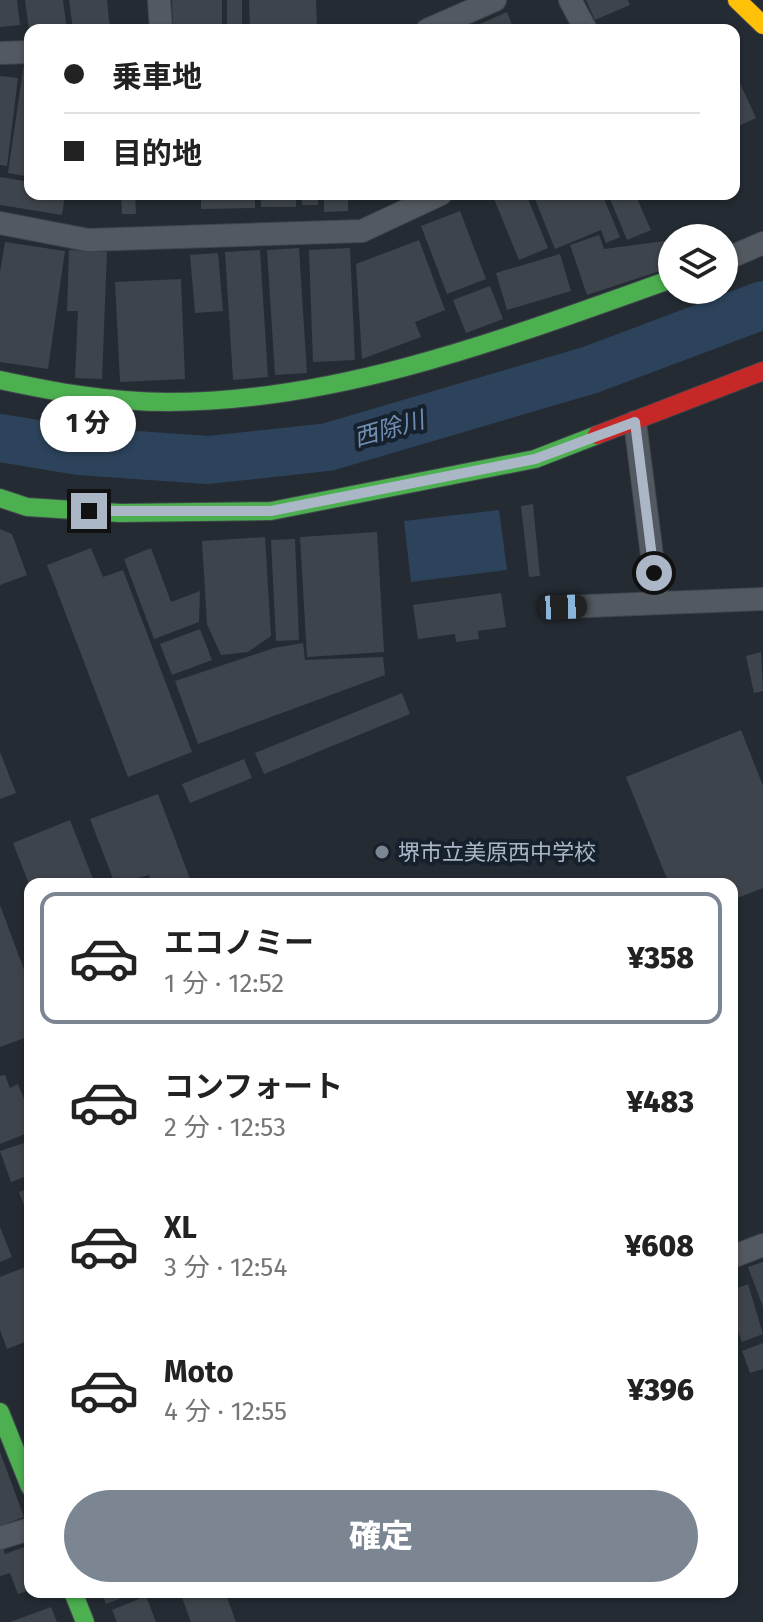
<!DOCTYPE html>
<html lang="ja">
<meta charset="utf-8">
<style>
body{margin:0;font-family:"Fira Sans","Noto Sans JP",sans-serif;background:#f2f2f2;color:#222;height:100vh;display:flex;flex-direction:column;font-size:30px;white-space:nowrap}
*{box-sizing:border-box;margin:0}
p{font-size:26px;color:#767676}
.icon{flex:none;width:44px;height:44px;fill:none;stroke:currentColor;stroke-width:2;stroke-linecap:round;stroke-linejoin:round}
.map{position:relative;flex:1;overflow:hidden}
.details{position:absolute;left:24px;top:878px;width:714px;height:720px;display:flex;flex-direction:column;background:#fff;border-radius:16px;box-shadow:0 2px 6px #0004}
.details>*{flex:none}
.hud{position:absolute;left:24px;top:24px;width:716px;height:176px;border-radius:16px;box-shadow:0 2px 6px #0004;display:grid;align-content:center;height:176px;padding:0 40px;background:#fff}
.controls{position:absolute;left:658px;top:224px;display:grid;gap:16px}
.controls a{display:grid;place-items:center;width:80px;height:80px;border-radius:50%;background:#fff;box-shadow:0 2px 6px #0004;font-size:40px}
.end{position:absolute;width:36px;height:36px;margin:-18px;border:10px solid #abb7c6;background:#111;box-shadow:0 0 0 4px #111}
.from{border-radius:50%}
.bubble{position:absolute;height:56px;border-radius:28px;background:#fff;box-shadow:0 2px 6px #0004;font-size:26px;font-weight:800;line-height:56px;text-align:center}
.car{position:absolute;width:24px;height:48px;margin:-24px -12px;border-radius:10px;box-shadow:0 0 6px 2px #0007;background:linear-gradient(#222 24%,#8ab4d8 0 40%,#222 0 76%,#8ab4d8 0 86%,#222 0)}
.hud b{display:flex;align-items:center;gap:28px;height:76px;font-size:30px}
.hud b+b{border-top:2px solid #e0e0e0}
.hud i{width:20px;height:20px;background:#222}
ul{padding:14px 0 0;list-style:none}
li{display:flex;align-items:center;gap:24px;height:132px;margin:0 16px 12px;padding:0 24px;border:4px solid transparent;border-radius:16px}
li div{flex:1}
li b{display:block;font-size:30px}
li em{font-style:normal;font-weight:800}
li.current{border-color:#7c8692}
li>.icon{width:72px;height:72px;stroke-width:1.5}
.primary-button{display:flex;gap:16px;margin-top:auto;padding:16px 40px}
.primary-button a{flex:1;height:92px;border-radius:48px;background:#7c8692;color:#fff;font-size:32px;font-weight:800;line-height:92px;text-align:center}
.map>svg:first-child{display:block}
.water{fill:#2c435b}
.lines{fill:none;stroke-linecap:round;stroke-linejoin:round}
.river{stroke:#2c435b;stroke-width:48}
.building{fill:#3e444b}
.street-casing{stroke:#40464c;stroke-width:24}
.fast-casing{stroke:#40464c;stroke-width:20}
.slow-casing{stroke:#40464c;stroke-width:20}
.jam-casing{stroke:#40464c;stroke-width:20}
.street{stroke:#535961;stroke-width:22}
.fast{stroke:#4caf50;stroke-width:18}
.slow{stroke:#ffc107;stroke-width:18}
.jam{stroke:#c62828;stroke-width:18}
.route{stroke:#abb7c6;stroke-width:10}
.poi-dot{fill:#7c8692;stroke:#17212d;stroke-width:3}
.labels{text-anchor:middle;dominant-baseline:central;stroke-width:8;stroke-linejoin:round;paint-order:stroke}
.poi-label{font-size:22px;fill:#abb7c6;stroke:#17212d;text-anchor:start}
.water-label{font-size:24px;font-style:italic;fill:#708fb2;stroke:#17212d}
</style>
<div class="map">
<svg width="763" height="1622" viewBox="0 0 763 1622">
<rect width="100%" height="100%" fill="#242b32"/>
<path class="water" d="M499,510L507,570L411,582L404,521Z"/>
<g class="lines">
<path class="river" d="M0,438L79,451L208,460L328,447L590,370L763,305"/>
</g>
<path class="building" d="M0,0H17L20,25L0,27Z
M25,0H63L67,30H29Z
M69,0H107L110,30H73Z
M172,0H222V30H173Z
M227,0H242V30H227Z
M249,0H316L317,26L250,29Z
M586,0H628L630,5L595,20Z
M507,12L514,30H466Z
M24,63L30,64V177L8,173Z
M0,76L18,78L7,166L0,165Z
M739,81L756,118L734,128V83Z
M0,177L30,182V194H65L62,215L0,205Z
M135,194L136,214H122L121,195Z
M201,194H255V208L201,209Z
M261,194H296V207H261Z
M301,194H318V205H302Z
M324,194H348V211L324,212Z
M492,194H526L548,248L519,260Z
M533,194H602L620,237L606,243L601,230L555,249Z
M608,194H635L651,230L627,240Z
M460,211L486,279L447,294L421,226Z
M599,235L604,249L672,240V267L587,295L570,245Z
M419,240L445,310L415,322L421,337L362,359L356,264Z
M5,242L65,251L48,369L0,362V272Z
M299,248L307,373L275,375L267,250Z
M350,248L355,360L313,362L309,250Z
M69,250L107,252L102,379L75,378L78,311H67Z
M260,250L268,377L233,380L225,252Z
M218,253L223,311L195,313L190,255Z
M560,254L571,291L507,310L496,273Z
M181,279L185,379L120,382L115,282Z
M490,286L503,319L466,333L453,300Z
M533,504L540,576L529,577L521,506Z
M0,529L12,534L27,575L0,585Z
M377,532L384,652L307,657L300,537Z
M265,537L271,636L248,652L221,655L207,624L202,541Z
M295,539L299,640L276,641L271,540Z
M91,548L103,577L123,570L192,752L128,777L47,565Z
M151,548L171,602L200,591L199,622L154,639L124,559Z
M501,593L506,627L478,631L479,639L456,642L455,634L418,639L413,605Z
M200,629L212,660L172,675L160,644Z
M303,643L305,660L383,657L385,675L198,744L175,681L274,648Z
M761,652L763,691L754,693L746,656Z
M402,693L410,714L264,774L255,753Z
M741,730L763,786V888L732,900V884H669L626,777Z
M0,752L16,793L0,799Z
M244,759L252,778L190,803L182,784Z
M158,794L192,884H152L149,875L115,884L90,819Z
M70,820L95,884H29L13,843Z
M0,905L30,986V1036L0,1047Z
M5,1075L10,1088L18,1084L30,1113V1132L0,1144V1076Z
M30,1141V1175L11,1182L0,1151Z
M30,1188V1221L19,1192Z
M0,1227L12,1257L0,1262Z
M763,1262V1307L748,1267Z
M30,1265V1340L7,1349L0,1330V1277Z
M748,1284L763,1334L742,1342L732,1315V1290Z
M763,1343V1369L750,1373L742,1351Z
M0,1452L24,1517L0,1526Z
M3,1547L5,1554L24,1547L30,1564V1590L18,1594L10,1573L0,1576V1548Z
M102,1592H137L106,1604Z
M180,1592H225L236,1622H191Z
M146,1596L156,1622H117L112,1610Z
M51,1607L57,1622H10Z"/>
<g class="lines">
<g class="street-casing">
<path id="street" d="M159,0L161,30
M570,0L586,30
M427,30L495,0
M0,53L30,52
M0,223L88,240L362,231L441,194
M724,260L763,243
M635,422L658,603
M563,607L763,599
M732,1257L763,1245
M0,1538L30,1529"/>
</g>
<g class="fast-casing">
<path id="fast" d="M0,380C56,392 110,402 168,402C341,402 511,336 672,279
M0,498L27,507L120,513L271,511L535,459L597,435
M0,1412L30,1487
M73,1592L85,1622"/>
</g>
<g class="slow-casing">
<path id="slow" d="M737,0L763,25"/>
</g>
<g class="jam-casing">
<path id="jam" d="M597,435L763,371"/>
</g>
<use href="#street" class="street"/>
<use href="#fast" class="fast"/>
<use href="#slow" class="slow"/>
<use href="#jam" class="jam"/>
</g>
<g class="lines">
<path class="route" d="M89,511H271L535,459L635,422L654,573"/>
</g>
<circle class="poi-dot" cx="382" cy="852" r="8"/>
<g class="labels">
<g class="poi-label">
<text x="398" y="852">堺市立美原西中学校</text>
</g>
<g class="water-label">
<text transform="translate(389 429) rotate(-16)">西除川</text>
</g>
</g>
</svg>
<div class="controls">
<a><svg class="icon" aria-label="layers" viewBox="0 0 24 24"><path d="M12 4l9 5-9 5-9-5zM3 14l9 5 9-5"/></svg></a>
</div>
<i class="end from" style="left:654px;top:573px"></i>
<i class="end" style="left:89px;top:511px"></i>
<div class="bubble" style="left:40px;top:396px;width:96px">1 分</div>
<i class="car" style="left:563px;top:607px;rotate:88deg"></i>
<div class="hud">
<b><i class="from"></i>乗車地</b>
<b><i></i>目的地</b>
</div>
<section class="details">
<ul>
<li class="current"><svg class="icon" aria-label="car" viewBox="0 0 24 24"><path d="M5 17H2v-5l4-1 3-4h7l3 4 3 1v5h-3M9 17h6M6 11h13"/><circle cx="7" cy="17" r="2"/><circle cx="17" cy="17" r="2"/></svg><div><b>エコノミー</b><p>1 分 · 12:52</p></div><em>¥358</em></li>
<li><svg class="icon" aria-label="car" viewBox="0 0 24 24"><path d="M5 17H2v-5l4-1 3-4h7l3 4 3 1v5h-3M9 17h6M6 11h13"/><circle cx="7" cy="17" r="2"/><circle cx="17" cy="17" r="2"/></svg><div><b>コンフォート</b><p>2 分 · 12:53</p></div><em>¥483</em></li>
<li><svg class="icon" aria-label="car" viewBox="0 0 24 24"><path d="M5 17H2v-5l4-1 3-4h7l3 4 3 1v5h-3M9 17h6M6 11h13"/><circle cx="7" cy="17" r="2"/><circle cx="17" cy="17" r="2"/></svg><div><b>XL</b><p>3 分 · 12:54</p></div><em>¥608</em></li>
<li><svg class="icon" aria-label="car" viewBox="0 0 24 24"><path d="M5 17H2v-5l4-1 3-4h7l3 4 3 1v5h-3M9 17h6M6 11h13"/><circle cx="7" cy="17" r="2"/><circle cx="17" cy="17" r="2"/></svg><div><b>Moto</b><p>4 分 · 12:55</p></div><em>¥396</em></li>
</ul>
<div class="primary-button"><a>確定</a></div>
</section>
</div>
